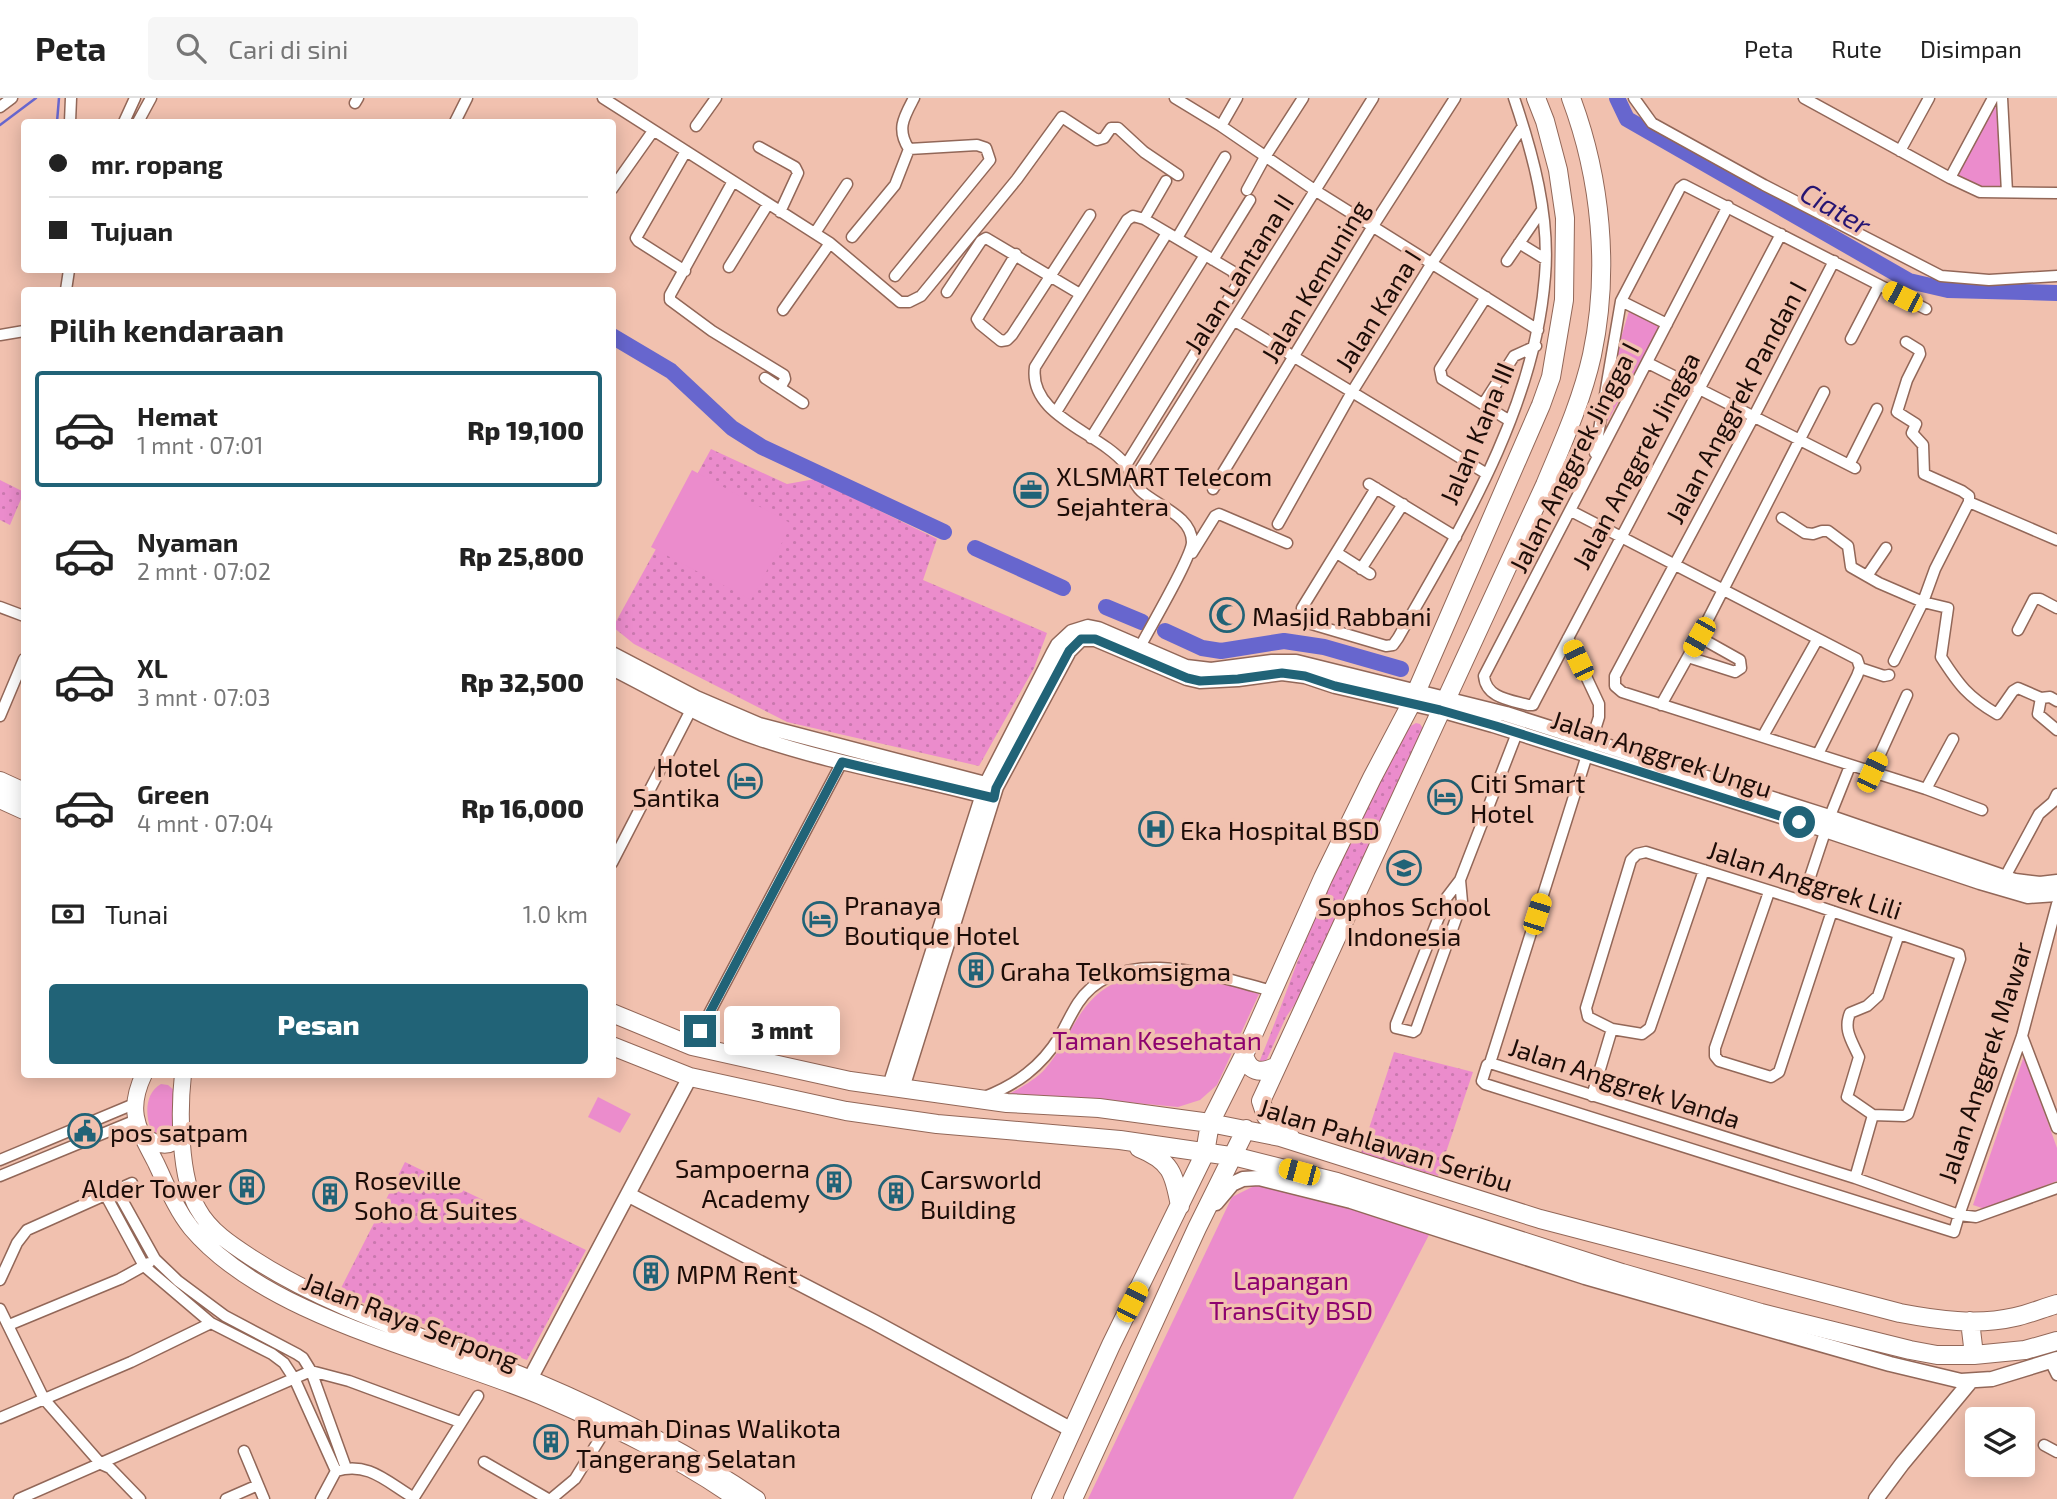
<!DOCTYPE html>
<html lang="id">
<meta charset="utf-8">
<style>
body{margin:0;font-family:"Exo 2",sans-serif;background:#f6f6f6;color:#222;height:100vh;display:flex;flex-direction:column;font-size:26px;white-space:nowrap}
*{box-sizing:border-box;margin:0}
p{font-size:23px;color:#767676}
.icon{flex:none;width:38px;height:38px;fill:none;stroke:currentColor;stroke-width:2;stroke-linecap:round;stroke-linejoin:round}
.map{position:relative;flex:1;overflow:hidden}
.panel{position:absolute;left:21px;top:189px;width:595px;height:791px;display:flex;flex-direction:column;background:#fff;border-radius:7px;box-shadow:0 4px 18px #0003}
.panel>*{flex:none}
.banner{position:absolute;left:21px;top:21px;width:595px;height:154px;border-radius:7px;box-shadow:0 4px 18px #0003;display:grid;align-content:center;height:154px;padding:0 28px;background:#fff}
.tools{position:absolute;left:1965px;top:1309px;display:grid;gap:14px}
.tools a{display:grid;place-items:center;width:70px;height:70px;border-radius:7px;background:#fff;box-shadow:0 4px 18px #0003;font-size:35px}
.end{position:absolute;width:32px;height:32px;margin:-16px;border:9px solid #216377;background:#fff;box-shadow:0 0 0 4px #fff}
.from{border-radius:50%}
.bubble{position:absolute;height:49px;border-radius:7px;background:#fff;box-shadow:0 4px 18px #0003;font-size:23px;font-weight:800;line-height:49px;text-align:center}
.car{position:absolute;width:21px;height:42px;margin:-21px -10px;border-radius:9px;box-shadow:0 0 5px 2px #0007;background:linear-gradient(#f5c518 24%,#345 0 40%,#f5c518 0 76%,#345 0 86%,#f5c518 0)}
.banner b{display:flex;align-items:center;gap:24px;height:66px;font-size:26px}
.banner b+b{border-top:2px solid #e0e0e0}
.banner i{width:18px;height:18px;background:#222}
ul{padding:0;list-style:none}
li{display:flex;align-items:center;gap:21px;height:116px;margin:0 14px 10px;padding:0 14px;border:4px solid transparent;border-radius:7px}
li div{flex:1}
li b{display:block;font-size:26px}
li em{font-style:normal;font-weight:800}
li.current{border-color:#216377}
li>.icon{width:63px;height:63px;stroke-width:1.5}
h2{padding:0 28px;font-size:32px;line-height:84px}
.pay{display:flex;align-items:center;gap:18px;height:77px;padding:0 28px;font-size:26px}
.pay p{margin-inline-start:auto}
.button{display:flex;gap:14px;margin-top:auto;padding:14px 28px}
.button a{flex:1;height:80px;border-radius:7px;background:#216377;color:#fff;font-size:28px;font-weight:800;line-height:80px;text-align:center}
header{display:flex;align-items:center;gap:42px;box-sizing:border-box;height:98px;padding:0 35px;background:#fff;border-bottom:2px solid #e0e0e0}
header strong{font-size:33px}
nav{display:flex;gap:38px;margin-inline-start:auto;font-size:24px}
.search{width:490px;height:63px;background:#f6f6f6;display:flex;align-items:center;gap:18px;box-sizing:border-box;padding:0 24px;border-radius:7px;color:#767676;font-size:26px}
.map>svg:first-child{display:block}
.grass{fill:url(#grass-dots)}
.park{fill:#eb8ccc}
.lines{fill:none;stroke-linecap:round;stroke-linejoin:round}
.stream{stroke:#6766ce;stroke-width:2.5}
.river{stroke:#6766ce;stroke-width:16}
.minor-casing{stroke:#926758;stroke-width:13}
.tertiary-casing{stroke:#926758;stroke-width:17}
.secondary-casing{stroke:#926758;stroke-width:18}
.primary-casing{stroke:#926758;stroke-width:20}
.minor{stroke:#fff;stroke-width:10}
.tertiary{stroke:#fff;stroke-width:14}
.secondary{stroke:#fff;stroke-width:16}
.primary{stroke:#fff;stroke-width:18}
.route{stroke:#216377;stroke-width:9}
.labels{text-anchor:middle;dominant-baseline:central;stroke-width:7;stroke-linejoin:round;paint-order:stroke}
.street-label{font-size:26px;fill:#1c0c07;stroke:#f1c1af}
.poi-label{font-size:26px;fill:#1c0c07;stroke:#f1c1af;text-anchor:start}
.park-label{font-size:26px;fill:#8d026f;stroke:#f1c1af}
.water-label{font-size:28px;font-style:italic;fill:#261573;stroke:#f1c1af}
</style>
<header>
<strong>Peta</strong>
<div class="search"><svg class="icon" aria-label="search" viewBox="0 0 24 24"><circle cx="10" cy="10" r="6"/><path d="M15 15l6 6"/></svg>Cari di sini</div>
<nav><a>Peta</a><a>Rute</a><a>Disimpan</a></nav>
</header>
<div class="map">
<svg width="2057" height="1401" viewBox="0 0 2057 1401">
<defs>
<pattern id="grass-dots" width="8" height="8" patternUnits="userSpaceOnUse" patternTransform="scale(1.75)"><rect width="8" height="8" fill="#eb8ccc"/><path d="M2 2h.1M6 6h.1" fill="none" stroke="#c978ae" stroke-width="1.8" stroke-linecap="round"/></pattern>
</defs>
<rect width="100%" height="100%" fill="#f1c1af"/>
<path class="grass" d="M711,351L787,386L815,381L937,441L923,482L1047,535L1034,570L979,668L787,624L634,546L613,529Z
M0,382L24,394L10,427L0,422Z
M1416,625L1420,626L1424,632L1302,896L1286,919L1266,963L1261,965L1260,962C1281,912 1297,860 1319,811C1338,766 1360,723 1381,679L1387,672L1409,629Z
M1394,954L1473,974L1438,1078L1361,1055Z
M405,1064L586,1152L527,1262L338,1196Z"/>
<path class="park" d="M1995,0L2001,6L2000,90L1980,89L1953,77Z
M1629,213L1660,229L1607,324L1618,250Z
M692,372L792,426L751,502L651,449Z
M1153,876L1207,880L1259,896L1217,987L1200,1002L1178,1009L1082,1000L1004,999C1018,991 1034,983 1045,971C1073,939 1077,900 1121,882C1130,878 1143,878 1153,876Z
M2024,958L2057,1050V1083L1985,1111L1973,1107Z
M161,986L168,987L175,993V1031L170,1038L162,1039L151,1032C145,1016 145,995 161,986Z
M598,999L631,1016L620,1035L588,1019Z
M1256,1087L1346,1105L1431,1133L1293,1401H1088L1232,1099Z"/>
<g class="lines">
<path class="stream" d="M57,24L59,0
M0,27L36,0"/>
<path class="river" d="M1617,0L1627,21L1909,183L1948,192L2057,195
M612,238L671,273L732,330L762,349L944,434
M975,450L1063,490
M1106,509L1142,524
M1165,533L1202,550L1221,553L1284,543L1324,549L1401,571"/>
<g class="minor-casing">
<path id="minor" d="M603,0L830,145L900,204H909L921,198L1017,81L1062,19L1097,42L1104,40L1111,30H1118L1144,54L1178,77
M1175,0L1221,28L1316,93L1538,232
M1634,0L1652,25L1764,87L1941,178L1989,182L2057,178
M1804,0L1950,80L1980,94L2057,95
M2002,0L2007,94
M355,5L358,0
M0,9L12,0
M70,24L71,0
M124,24L135,0
M138,24L151,0
M455,24L467,0
M696,28L716,0
M1221,28L1237,0
M759,49L795,69L798,75L780,114
M909,51C896,31 904,19 914,0
M1900,53L1929,0
M1950,80L1993,0
M732,85L670,197V202L712,233L784,277L785,281L780,290
M612,91L653,33
M1247,92L1265,59L1303,0
M1728,108L1484,578C1486,600 1510,602 1528,607H1533L1535,603L1781,136
M1144,121L1166,83
M815,135L847,86
M852,139L895,87L909,51L977,47L986,50L990,62L895,178
M1177,140L1225,59
M1519,145L1545,161
M1016,156L977,221L980,226L1001,243L1007,242L1012,237L1090,117
M1213,162L1250,102
M1507,163L1542,112
M1834,163L1754,318L1615,578V588L1622,594L1926,691L1982,712
M729,169L768,106
M685,173L638,143L636,140L686,53
M66,192L69,172
M947,194L981,143L986,140L1080,196
M1486,199L1440,271L1442,281L1510,323
M1621,203L1667,226
M783,212L830,145
M1235,223L1487,376
M0,237L24,233
M1851,241L1879,187
M1906,244L1919,252L1920,256L1907,282L1897,314L1916,326L1912,335L1923,347L1924,376L1962,393L1969,398V404L1935,471L1923,504L1948,510L1941,559C1959,587 1968,599 1997,616L2013,593L2018,590L2041,600L2050,599L2057,603
M1648,265L1855,370
M765,280L803,305
M1484,305L1514,258L1536,248
M1056,314L1167,135
M1091,340L1205,157
M1595,355L1621,203L1680,90L1684,87L1926,211
M1126,367L1236,189L1238,181L1232,173L1144,121L1133,118L1127,122L1035,269C1028,318 1099,334 1125,366C1131,374 1133,386 1141,393C1157,408 1192,418 1192,444C1192,459 1149,531 1140,549
M1849,367L1877,311
M1140,372L1373,0
M1369,386L1456,439
M1376,390L1302,510L1303,520L1308,525L1386,548L1393,547L1398,540C1462,428 1535,310 1545,178C1550,118 1533,56 1514,0
M1213,391L1373,128L1455,0
M1969,404L2057,442
M1571,413L1857,561L1860,570L1857,578L1818,656
M1782,420L1805,435L1813,436L1822,433H1828L1848,448L1851,469L1879,485L1923,504L1894,563
M1278,426L1352,294L1432,165L1523,28
M1192,455L1215,418L1219,416L1287,445
M1337,455L1370,476
M1361,471L1403,406
M1867,478L1886,450
M0,509L24,518
M2018,532L2034,501H2040L2057,510
M1688,559L1735,574L1741,570L1740,562L1699,539
M1860,570L1884,578L1889,577
M2041,600L2038,616L2057,632
M1661,607L1699,539L1824,294
M0,618L24,561
M1763,638L1817,542
M1872,674L1907,597
M1926,691L1953,641
M612,765L694,606
M2005,779L2039,716L2053,704L2057,696
M1460,782L1462,804L1416,932L1413,934L1396,930V926L1447,799L1460,782L1517,635
M1769,794L1715,950V958L1719,963L1771,979L1779,974L1832,813
M1802,803L1832,713L1850,668
M2057,806L2022,938L1959,1117L1954,1134L1485,986L1482,983L1487,967L1490,965L1855,1080L1959,1117L1976,1119L2057,1090
M1612,931L1642,936L1650,930L1704,772
M2022,938L2057,1030
M692,948L842,664
M1490,965L1599,619V606L1568,540
M1592,998L1612,931L1588,919L1586,910L1631,762L1637,756L1646,754L1802,803L1959,856L1960,861L1908,1016L1904,1018L1873,1017L1855,1080
M982,1000C1016,987 1041,969 1060,938C1066,927 1071,916 1078,905C1118,844 1216,878 1272,893
M1873,1017L1847,999L1859,959C1852,943 1843,932 1850,915L1867,908L1878,898L1899,836
M0,1062L134,1006
M0,1078L136,1022
M116,1091L155,1161L178,1183L225,1218L297,1256L303,1260L311,1273L346,1370
M105,1096L144,1168L211,1225L272,1256L284,1265L295,1282L336,1373
M0,1182L17,1145L27,1132L132,1085
M0,1211L44,1301L101,1366L110,1370L140,1401
M9,1227L120,1181L149,1165
M2050,1263L2057,1277
M0,1320L131,1264L211,1225
M2044,1347L2057,1354
M244,1353L264,1401
M484,1364L548,1401
M19,1401L311,1273L349,1283L460,1324
M226,1401L258,1387
M321,1401L336,1373C368,1363 387,1384 414,1400
M413,1401L478,1298
M551,1401L575,1381L601,1339L612,1330"/>
</g>
<g class="tertiary-casing">
<path id="tertiary" d="M612,556L696,600L759,627L993,688
M612,570C660,594 707,623 758,640C834,666 915,679 992,700
M890,988L986,687L1053,556L1058,547L1072,534L1088,529L1098,531L1186,569L1211,572L1272,564H1296L1506,616L1829,719L2015,783L2040,786L2057,784
M902,990L996,689L1069,553L1081,541H1095L1187,580L1200,583L1238,581L1282,575L1305,578L1335,588L1440,612L1493,627L1825,732L1980,784L2028,798L2057,796
M629,1097L874,1224L1072,1332
M1216,1105L1232,1086L1243,1081L1259,1080L1351,1103L1585,1179L1890,1266L1961,1283L1992,1281L2057,1261
M530,1281L690,979
M1876,1401L1902,1366L1970,1284"/>
</g>
<g class="secondary-casing">
<path id="secondary" d="M144,976C126,1014 138,1030 156,1065C167,1088 175,1110 191,1130C267,1220 433,1253 540,1298C607,1327 676,1358 736,1401
M183,976C179,1012 179,1080 198,1111C210,1133 232,1147 252,1160C338,1216 439,1242 533,1282C611,1315 687,1353 757,1401
M144,1038C160,1049 170,1051 183,1036"/>
</g>
<g class="primary-casing">
<path id="primary" d="M0,683L24,694
M0,701L24,712
M612,915L692,948L850,983L1007,1005L1099,1010L1210,1025L1280,1039L1540,1121L1900,1215C1937,1222 1977,1228 2015,1219C2029,1216 2043,1210 2057,1206
M612,948L690,979L846,1013L937,1026L1120,1042L1237,1059L1337,1084L1622,1175L1761,1215L1910,1252L1937,1257H1974L2025,1252L2057,1243
M1244,957C1249,974 1260,976 1275,969
M1291,1040L1266,1018L1261,1003L1545,387C1563,344 1582,302 1592,257C1610,172 1601,80 1571,0
M1139,1050C1171,1063 1174,1075 1180,1108
M1970,1223L1974,1257
M1041,1401L1111,1247L1205,1055L1210,1025L1244,957L1323,780L1372,680L1411,606L1541,307L1551,279L1564,202L1565,120L1558,72L1545,23L1536,0
M1073,1401L1197,1130L1246,1031"/>
</g>
<use href="#minor" class="minor"/>
<use href="#tertiary" class="tertiary"/>
<use href="#secondary" class="secondary"/>
<use href="#primary" class="primary"/>
</g>
<g class="lines">
<path class="route" d="M700,933L842,664L994,700L996,690L1069,553L1081,541H1095L1187,580L1200,583L1238,581L1282,575L1305,578L1335,588L1440,612L1496,628L1799,724"/>
</g>
<defs>
<g id="office-ring" transform="scale(1.75)"><circle r="9.5" fill="#f1c1af" stroke="#216377" stroke-width="1.5"/><path d="M-6-3h4V-5.5h4V-3h4V5H-6ZM-1-4.5V-3h2v-1.5ZM-6 0V1H6V0Z" fill="#216377"/></g>
<g id="mosque-ring" transform="scale(1.75)"><circle r="9.5" fill="#f1c1af" stroke="#216377" stroke-width="1.5"/><path d="M3.5-4.9A6 6 0 1 0 3.5 4.9A5 5 0 1 1 3.5-4.9Z" fill="#216377"/></g>
<g id="hotel-ring" transform="scale(1.75)"><circle r="9.5" fill="#f1c1af" stroke="#216377" stroke-width="1.5"/><path d="M-6-4.5h1.5V1H6V5H4.5V3h-9V5H-6ZM-4 0a1.8 1.8 0 1 1 3.6 0ZM.5 0V-2.5h3Q6-2.5 6 0Z" fill="#216377"/></g>
<g id="hospital-ring" transform="scale(1.75)"><circle r="9.5" fill="#f1c1af" stroke="#216377" stroke-width="1.5"/><path d="M-5-5h3v3.5h4V-5h3V5h-3V1.5h-4V5h-3Z" fill="#216377"/></g>
<g id="school-ring" transform="scale(1.75)"><circle r="9.5" fill="#f1c1af" stroke="#216377" stroke-width="1.5"/><path d="M0-5L7-2L0 1L-7-2ZM-4 1L0 2.5L4 1V4Q0 6-4 4Z" fill="#216377"/></g>
<g id="building-ring" transform="scale(1.75)"><circle r="9.5" fill="#f1c1af" stroke="#216377" stroke-width="1.5"/><path d="M-4-6H4V6H1V3H-1V6H-4ZM-2.5-4.3h1.7v1.8h-1.7ZM.8-4.3h1.7v1.8H.8ZM-2.5-1h1.7V.8h-1.7ZM.8-1h1.7V.8H.8Z" fill="#216377"/></g>
<g id="civic-ring" transform="scale(1.75)"><circle r="9.5" fill="#f1c1af" stroke="#216377" stroke-width="1.5"/><path d="M-.6-6.5H3V-4.5H.6V-3L4-1V1h2V6H-6V1h2V-1L-.6-3ZM-1.2 2.5V6h2.4V2.5Z" fill="#216377"/></g>
</defs>
<g fill-rule="evenodd">
<use href="#office-ring" x="1031" y="392"/>
<use href="#mosque-ring" x="1227" y="517"/>
<use href="#hotel-ring" x="745" y="683"/>
<use href="#hotel-ring" x="1445" y="699"/>
<use href="#hospital-ring" x="1156" y="731"/>
<use href="#school-ring" x="1404" y="770"/>
<use href="#hotel-ring" x="820" y="821"/>
<use href="#building-ring" x="976" y="872"/>
<use href="#civic-ring" x="85" y="1033"/>
<use href="#building-ring" x="834" y="1084"/>
<use href="#building-ring" x="247" y="1089"/>
<use href="#building-ring" x="896" y="1095"/>
<use href="#building-ring" x="330" y="1096"/>
<use href="#building-ring" x="651" y="1175"/>
<use href="#building-ring" x="551" y="1344"/>
</g>
<g class="labels">
<g class="street-label">
<text transform="translate(1238 175) rotate(-58)">Jalan Lantana II</text>
<text transform="translate(1314 183) rotate(-59)">Jalan Kemuning</text>
<text transform="translate(1377 212) rotate(-58)">Jalan Kana I</text>
<text transform="translate(1735 304) rotate(-62)">Jalan Anggrek Pandan I</text>
<text transform="translate(1476 335) rotate(-67)">Jalan Kana III</text>
<text transform="translate(1573 359) rotate(-63)">Jalan Anggrek Jingga I</text>
<text transform="translate(1635 362) rotate(-62)">Jalan Anggrek Jingga</text>
<text transform="translate(1662 655) rotate(18)">Jalan Anggrek Ungu</text>
<text transform="translate(1805 781) rotate(18)">Jalan Anggrek Lili</text>
<text transform="translate(1984 964) rotate(-72)">Jalan Anggrek Mawar</text>
<text transform="translate(1625 984) rotate(18)">Jalan Anggrek Vanda</text>
<text transform="translate(1386 1046) rotate(17)">Jalan Pahlawan Seribu</text>
<text transform="translate(411 1222) rotate(21)">Jalan Raya Serpong</text>
</g>
<g class="poi-label">
<text x="1056" y="377">XLSMART Telecom<tspan x="1056" dy="30">Sejahtera</tspan></text>
<text x="1252" y="517">Masjid Rabbani</text>
<text x="720" y="668" text-anchor="end">Hotel<tspan x="720" dy="30">Santika</tspan></text>
<text x="1470" y="684">Citi Smart<tspan x="1470" dy="30">Hotel</tspan></text>
<text x="1180" y="731">Eka Hospital BSD</text>
<text x="844" y="806">Pranaya<tspan x="844" dy="30">Boutique Hotel</tspan></text>
<text x="1404" y="807" text-anchor="middle">Sophos School<tspan x="1404" dy="30">Indonesia</tspan></text>
<text x="1000" y="872">Graha Telkomsigma</text>
<text x="110" y="1033">pos satpam</text>
<text x="810" y="1069" text-anchor="end">Sampoerna<tspan x="810" dy="30">Academy</tspan></text>
<text x="920" y="1080">Carsworld<tspan x="920" dy="30">Building</tspan></text>
<text x="354" y="1081">Roseville<tspan x="354" dy="30">Soho &amp; Suites</tspan></text>
<text x="222" y="1089" text-anchor="end">Alder Tower</text>
<text x="676" y="1175">MPM Rent</text>
<text x="576" y="1329">Rumah Dinas Walikota<tspan x="576" dy="30">Tangerang Selatan</tspan></text>
</g>
<g class="park-label">
<text x="1157" y="941">Taman Kesehatan</text>
<text x="1291" y="1181">Lapangan<tspan x="1291" dy="30">TransCity BSD</tspan></text>
</g>
<g class="water-label">
<text transform="translate(1836 110) rotate(30)">Ciater</text>
</g>
</g>
</svg>
<div class="tools">
<a><svg class="icon" aria-label="layers" viewBox="0 0 24 24"><path d="M12 4l9 5-9 5-9-5zM3 14l9 5 9-5"/></svg></a>
</div>
<i class="end from" style="left:1799px;top:724px"></i>
<i class="end" style="left:700px;top:933px"></i>
<div class="bubble" style="left:724px;top:908px;width:116px">3 mnt</div>
<i class="car" style="left:1902px;top:199px;rotate:297deg"></i>
<i class="car" style="left:1699px;top:539px;rotate:210deg"></i>
<i class="car" style="left:1578px;top:562px;rotate:335deg"></i>
<i class="car" style="left:1872px;top:674px;rotate:25deg"></i>
<i class="car" style="left:1537px;top:816px;rotate:18deg"></i>
<i class="car" style="left:1299px;top:1074px;rotate:285deg"></i>
<i class="car" style="left:1132px;top:1204px;rotate:27deg"></i>
<div class="banner">
<b><i class="from"></i>mr. ropang</b>
<b><i></i>Tujuan</b>
</div>
<section class="panel">
<h2>Pilih kendaraan</h2>
<ul>
<li class="current"><svg class="icon" aria-label="car" viewBox="0 0 24 24"><path d="M5 17H2v-5l4-1 3-4h7l3 4 3 1v5h-3M9 17h6M6 11h13"/><circle cx="7" cy="17" r="2"/><circle cx="17" cy="17" r="2"/></svg><div><b>Hemat</b><p>1 mnt · 07:01</p></div><em>Rp 19,100</em></li>
<li><svg class="icon" aria-label="car" viewBox="0 0 24 24"><path d="M5 17H2v-5l4-1 3-4h7l3 4 3 1v5h-3M9 17h6M6 11h13"/><circle cx="7" cy="17" r="2"/><circle cx="17" cy="17" r="2"/></svg><div><b>Nyaman</b><p>2 mnt · 07:02</p></div><em>Rp 25,800</em></li>
<li><svg class="icon" aria-label="car" viewBox="0 0 24 24"><path d="M5 17H2v-5l4-1 3-4h7l3 4 3 1v5h-3M9 17h6M6 11h13"/><circle cx="7" cy="17" r="2"/><circle cx="17" cy="17" r="2"/></svg><div><b>XL</b><p>3 mnt · 07:03</p></div><em>Rp 32,500</em></li>
<li><svg class="icon" aria-label="car" viewBox="0 0 24 24"><path d="M5 17H2v-5l4-1 3-4h7l3 4 3 1v5h-3M9 17h6M6 11h13"/><circle cx="7" cy="17" r="2"/><circle cx="17" cy="17" r="2"/></svg><div><b>Green</b><p>4 mnt · 07:04</p></div><em>Rp 16,000</em></li>
</ul>
<div class="pay"><svg class="icon" aria-label="cash" viewBox="0 0 24 24"><path d="M3 7h18v10H3z"/><circle cx="12" cy="12" r="2"/></svg>Tunai<p>1.0 km</p></div>
<div class="button"><a>Pesan</a></div>
</section>
</div>
